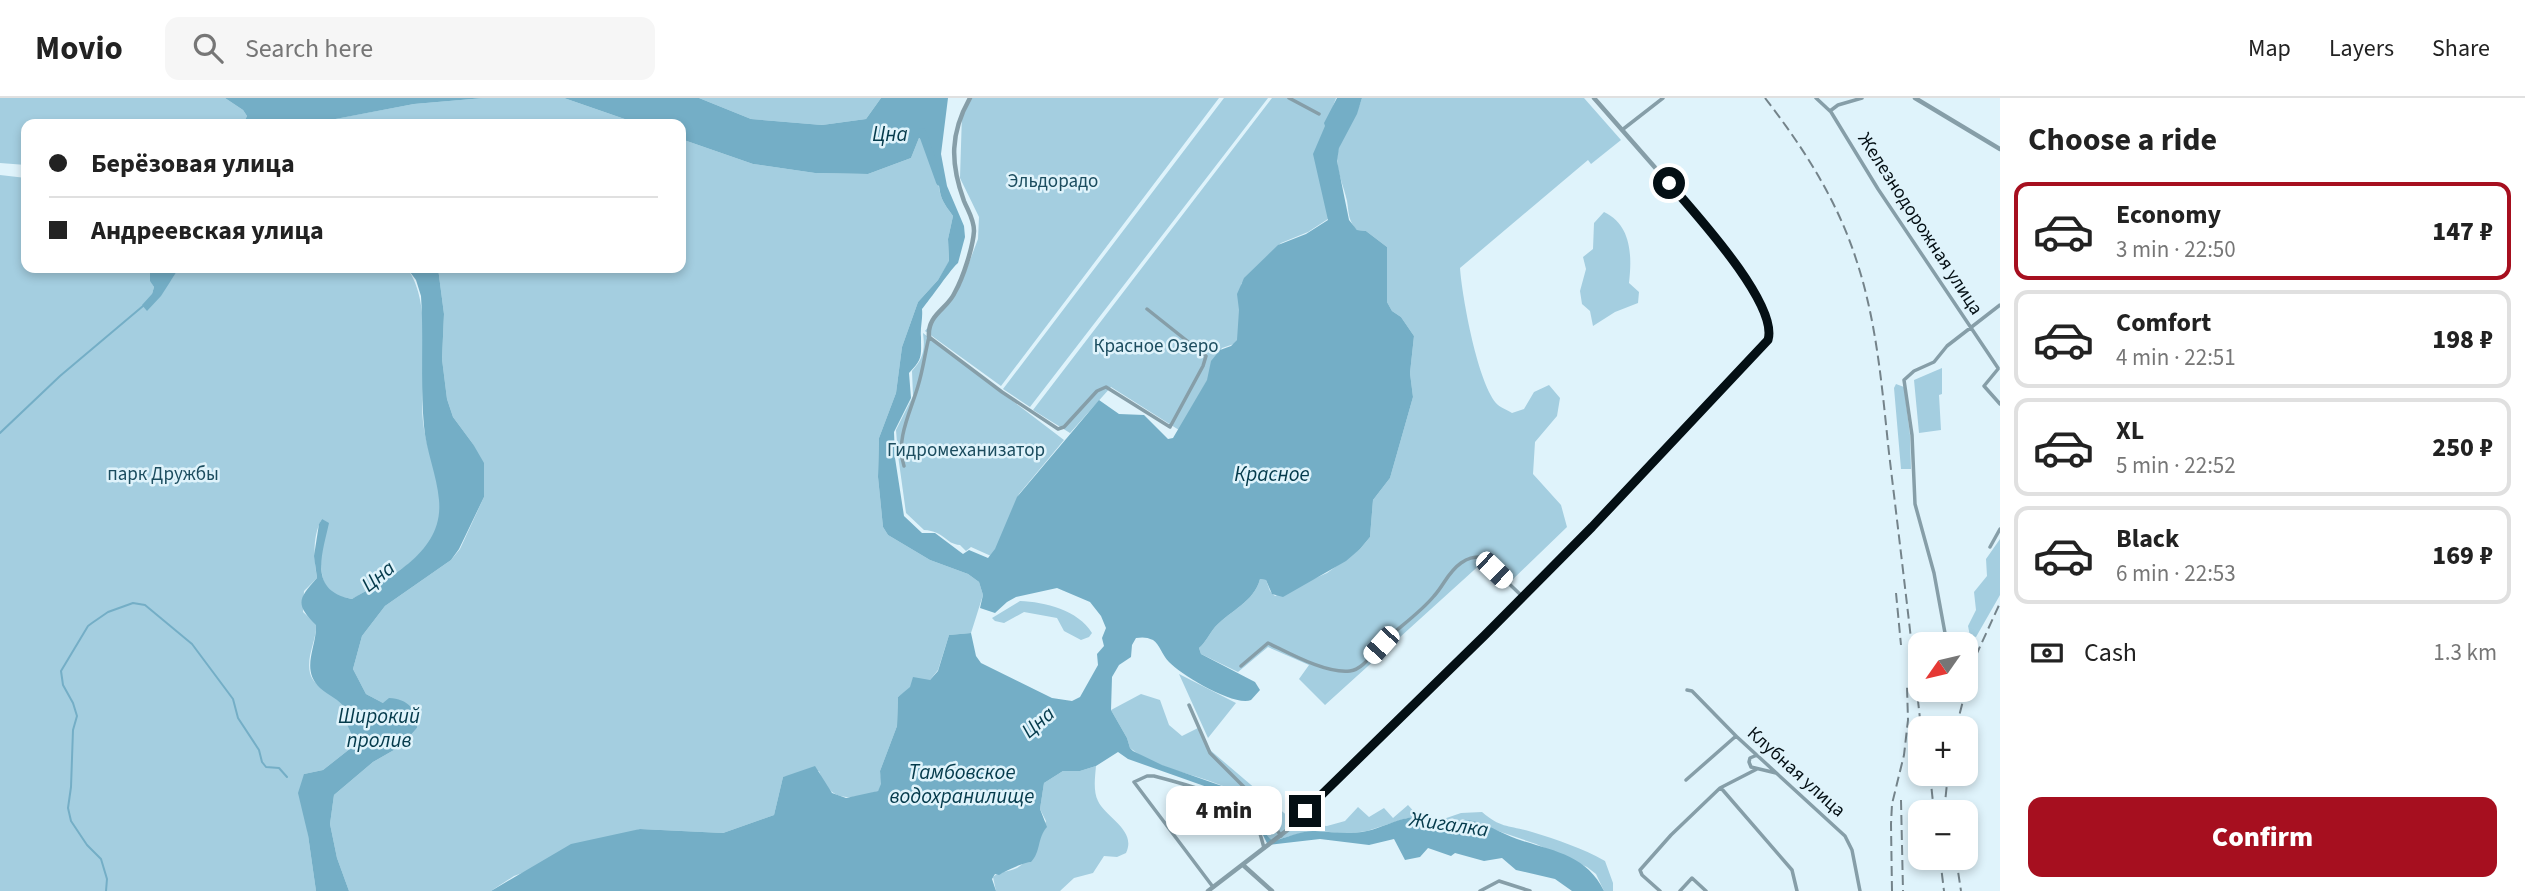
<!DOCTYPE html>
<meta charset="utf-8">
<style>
body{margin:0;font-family:"Source Sans 3",sans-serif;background:#f6f6f6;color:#222;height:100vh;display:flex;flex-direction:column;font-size:26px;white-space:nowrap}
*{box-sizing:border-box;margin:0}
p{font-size:23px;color:#767676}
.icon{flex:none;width:38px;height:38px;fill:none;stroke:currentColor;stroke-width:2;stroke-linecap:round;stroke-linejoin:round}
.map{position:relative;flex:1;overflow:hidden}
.sheet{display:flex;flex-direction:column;background:#fff;width:525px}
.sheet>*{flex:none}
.banner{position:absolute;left:21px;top:21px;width:665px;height:154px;border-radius:14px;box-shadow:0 4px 10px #0003;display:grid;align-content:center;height:154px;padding:0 28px;background:#fff}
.needle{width:46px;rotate:236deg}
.controls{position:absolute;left:1908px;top:534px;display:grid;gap:14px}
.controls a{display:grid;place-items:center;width:70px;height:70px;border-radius:14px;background:#fff;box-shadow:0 4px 10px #0003;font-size:35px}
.end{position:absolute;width:32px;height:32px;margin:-16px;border:9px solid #040f14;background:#fff;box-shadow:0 0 0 4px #fff}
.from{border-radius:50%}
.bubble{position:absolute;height:49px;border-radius:14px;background:#fff;box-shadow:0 4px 10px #0003;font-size:23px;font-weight:800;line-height:49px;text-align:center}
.car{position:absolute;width:21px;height:42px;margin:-21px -10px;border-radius:9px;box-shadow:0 0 5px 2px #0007;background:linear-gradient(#fff 24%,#345 0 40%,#fff 0 76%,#345 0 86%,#fff 0)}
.banner b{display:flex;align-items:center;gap:24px;height:66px;font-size:26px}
.banner b+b{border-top:2px solid #e0e0e0}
.banner i{width:18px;height:18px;background:#222}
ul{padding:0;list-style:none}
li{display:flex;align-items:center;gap:21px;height:98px;margin:0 14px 10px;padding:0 14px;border:4px solid #e0e0e0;border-radius:14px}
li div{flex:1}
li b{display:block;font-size:26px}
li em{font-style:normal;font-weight:800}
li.on{border-color:#a60f1f}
li>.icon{width:63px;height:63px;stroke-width:1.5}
h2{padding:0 28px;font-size:32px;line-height:84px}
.pay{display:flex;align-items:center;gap:18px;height:77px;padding:0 28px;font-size:26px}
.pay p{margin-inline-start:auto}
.button{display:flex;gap:14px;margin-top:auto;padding:14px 28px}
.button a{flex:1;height:80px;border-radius:14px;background:#a60f1f;color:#fff;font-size:28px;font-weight:800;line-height:80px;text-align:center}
header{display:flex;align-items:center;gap:42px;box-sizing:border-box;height:98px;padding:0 35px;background:#fff;border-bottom:2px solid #e0e0e0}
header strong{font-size:33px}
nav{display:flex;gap:38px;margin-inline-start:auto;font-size:24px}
.search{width:490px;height:63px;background:#f6f6f6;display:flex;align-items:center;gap:18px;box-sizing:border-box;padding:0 24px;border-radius:14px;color:#767676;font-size:26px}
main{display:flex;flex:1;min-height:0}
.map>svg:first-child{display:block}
.green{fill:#a4cee0}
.water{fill:#74aec6}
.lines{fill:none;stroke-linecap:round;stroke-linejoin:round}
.stream{stroke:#74aec6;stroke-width:2}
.river{stroke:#74aec6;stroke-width:8}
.minor{stroke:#869ea8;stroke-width:3.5}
.tertiary{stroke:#869ea8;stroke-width:4.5}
.rail{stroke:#74838a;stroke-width:2;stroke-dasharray:10 5;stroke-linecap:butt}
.route{stroke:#040f14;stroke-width:9}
.labels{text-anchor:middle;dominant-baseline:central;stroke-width:5;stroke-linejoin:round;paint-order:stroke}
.park-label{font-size:19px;fill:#1c4d5f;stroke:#dff3fb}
.street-label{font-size:19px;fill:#040f14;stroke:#dff3fb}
.water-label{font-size:21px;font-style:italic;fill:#043a4b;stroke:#dff3fb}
</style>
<header>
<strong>Movio</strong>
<div class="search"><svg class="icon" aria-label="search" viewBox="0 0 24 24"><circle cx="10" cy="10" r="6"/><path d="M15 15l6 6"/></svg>Search here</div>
<nav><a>Map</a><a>Layers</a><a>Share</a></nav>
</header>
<main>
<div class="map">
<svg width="2000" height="793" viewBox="0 0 2000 793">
<rect width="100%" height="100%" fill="#dff3fb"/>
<path class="green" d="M0,0H225L243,12L247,18L243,26H154L147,24L143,26H26V67L0,65Z
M484,0H564L639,26H323L324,23L414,6Z
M699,0H881L866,21L822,27L751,21Z
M971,0H1219L1001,288L925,233L961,186L978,141L979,119L960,80L962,16Z
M1224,0H1268L1030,309L1003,291Z
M1272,0H1336L1327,25L1331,119L1308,134L1281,145L1247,178L1241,186L1239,240L1234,246L1222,250L1214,261L1212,274L1179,332L1111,289L1070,335L1033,312Z
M1362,0H1584L1621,42L1591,66L1588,62L1460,170C1462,198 1478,288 1498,307C1501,310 1508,312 1512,315L1524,311L1534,294L1549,287L1560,300L1557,318L1535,344L1533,376L1561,407L1567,429L1509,485L1484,463L1325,607L1299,581L1309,567L1268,549L1238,574L1201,556L1199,550C1206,544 1209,536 1215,529C1231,512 1254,504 1260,481L1266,482L1270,493L1275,498L1327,475L1360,451L1370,439L1373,402L1390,380L1413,299L1410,275L1414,238L1401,219L1392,213L1387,204V149L1366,133L1357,132C1348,123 1349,115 1347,103C1344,89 1337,74 1337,60C1339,38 1356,21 1362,0Z
M919,40C940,52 935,77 941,98C943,105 949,112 953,118L948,141L949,164L938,182L918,204L902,249L896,295L879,340L878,379L883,429L888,437L930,462L968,476L979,484L983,497L971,535L949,537L938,572L930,582C916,582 909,592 898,599L897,628L880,673L882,686L878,693C851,702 829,705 819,673L783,679L774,717L723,735L640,731L514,778L491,793H349L337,760L330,726L334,697L373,664L401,648L417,630L383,605L366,596L353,571L362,538L385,508L451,462L460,451L484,399L473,346L453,319L447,301L442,261L444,216L438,170H681V41L753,66L815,75L868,76L911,60Z
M0,77L26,80V170H150V182L154,189L152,196L171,182L179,170H407C436,210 416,283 424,331C429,361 446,396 439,426C432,459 379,485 352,501C345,499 336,499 330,494C316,482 322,439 322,421C312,437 314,462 317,480L304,493L303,514L316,526C317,542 306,558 310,575C314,590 332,594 342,605C350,614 354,634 356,646L323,672L304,676L308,737L316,793H0Z
M1604,114C1632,127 1632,159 1629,185L1639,194L1638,205L1615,214L1593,228L1590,213L1582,206L1580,193L1586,171L1583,159L1593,151L1594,125Z
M923,235L1064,342L1019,396L998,449L991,458L971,449L966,453L960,447C945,446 945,433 924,432L906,415L898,357L896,332L913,298L912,273C924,260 925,251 923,235Z
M1942,270V296L1939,297L1941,332L1919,335L1914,282Z
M1896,286L1904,289L1910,337L1911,371H1901L1894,290Z
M2000,441V497L1976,539L1970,538L1968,528L1976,512L1974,494L1987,478L1986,461Z
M1020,503C1045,504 1078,512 1092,535L1089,539L1081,542L1064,533L1057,520L1024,514L1004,525L995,523L992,520Z
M1179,576L1236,605L1208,640Z
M1141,596L1160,602L1169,627L1182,638L1198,630L1210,652L1297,726L1327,728L1345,723L1358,709L1369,719L1384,710L1393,720L1408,707L1426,727L1461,715L1482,714C1502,731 1509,727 1532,734C1558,742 1582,750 1605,763L1613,785V793H1604L1596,776L1587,769L1536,746L1463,721L1437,731L1428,729L1414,720H1407L1367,733L1346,736L1312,732L1273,743C1259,734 1261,711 1249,702C1213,676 1164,677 1130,650L1127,640L1111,612Z
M1096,668C1095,679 1093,693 1098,703C1106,720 1137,732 1126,755L1117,759L1104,758L1093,775L1074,780L1060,793H996L993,779C1000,773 1009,774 1017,770C1032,762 1040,738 1046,723L1040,711L1044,685L1063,673H1080Z"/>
<path class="water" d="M225,0H484L414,6L325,23L323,26H243L247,18L243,12Z
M564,0H699L751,21L822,27L866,21L881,0H948L941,56L947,88L964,128L965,139L958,165C953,168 929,203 922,211C923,221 920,230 921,239C921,258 923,261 909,275L911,300L894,334L895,360L904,418L922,435H935L963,456L969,452L988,460L995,451L1017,399L1099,302L1119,316L1144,317L1168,341L1173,340L1207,282L1211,263L1220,252L1231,248L1237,242L1239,212L1237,196L1244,180L1278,147L1306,136L1328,122L1313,56L1325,28L1324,25L1337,0H1362L1357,16L1339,50L1337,63L1349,122L1357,132L1366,133L1387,149V204L1392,213L1401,219L1414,238L1410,275L1413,299L1390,380L1373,402L1370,439L1360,451L1346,463L1283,499L1272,496L1266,482L1260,481C1254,504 1231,512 1215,529C1209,536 1206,544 1199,550L1201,556L1255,584L1260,592L1251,602C1235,609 1181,577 1169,564C1162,557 1160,547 1153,542C1147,539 1142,539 1136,540L1132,547L1131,559L1119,567L1112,579L1111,612L1127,640L1130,650L1133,653L1162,667L1242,695C1257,708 1259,733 1273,743C1286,740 1302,732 1315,733C1333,734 1349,737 1367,733C1381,730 1395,722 1408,720C1419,718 1426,731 1437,731C1448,730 1457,720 1467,722C1485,724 1500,735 1517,741C1552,753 1586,756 1604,793H1572L1555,781L1516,772L1502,760L1484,763L1455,755L1451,758L1428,750L1420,759L1405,762L1394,741L1369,747L1320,741L1268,747L1248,708L1241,701L1128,661L1118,654L1096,668L1080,673H1063L1044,685L1040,711L1047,729C1037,740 1041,754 1031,764C1025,764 1004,773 999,777L995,776L992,781L996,793H491L571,746L640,731L723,735L774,717L783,679L815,668L832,695L846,700L878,693L881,686L880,673L897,628L898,599L910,589L913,579L930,582L938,573L949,537L971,535L976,558L981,565L1052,600L1072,603L1080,599L1098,567L1097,556L1104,548L1102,540L1106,530L1101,518L1090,504L1057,490L1016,499L1007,504L995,515L980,510L983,497L979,484L968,476L930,462L888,437L883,429L878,379L879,340L896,295L902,249L918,204L938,182L949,163L948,141L953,118C949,112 943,105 941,98C936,78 940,51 919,40L911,60L868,76L815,75L753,66L681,41V26H639Z
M150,170H165L168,172L169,170H179L161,198L147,213L142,207L152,196L154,189L150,183Z
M407,170H438L444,216L442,261L447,301L453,319L473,346L484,365V399L459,451L451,462L385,508L362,538L353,571L366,596L383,605L389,600C408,601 417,611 417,630L401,648L373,664L334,697L330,726L337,760L349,793H316L308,737L298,695L304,676L323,672L356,646L346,624V611C339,601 329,598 320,590C300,571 317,549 316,527C295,506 298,501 317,480L314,458L319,426L322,421L329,425C322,457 308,493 352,501C390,479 444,454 439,402C437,377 426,353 424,328C420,285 424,242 421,198L416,182Z"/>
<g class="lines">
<path class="stream" d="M0,335L60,278L143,208
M106,793L107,781L101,761L87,747L71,723L68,710L71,689L73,632L77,618L73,605L63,587L61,573L88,528L92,525L108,514L133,505L145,507L192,546L233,601L238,620L259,652L262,664L266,669L279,670L287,679"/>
<path class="river" d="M922,34L940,84"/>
<path class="minor" d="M1289,0L1319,16
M1816,0L1831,14L1878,91L1998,270
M1830,13L1838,7L1862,0
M1622,32L1663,0
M1998,271L1984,288L2000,306
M904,368C895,342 911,313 918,288C923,272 925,255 929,239L1002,294L1058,331L1064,329L1097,293L1106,289L1170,329L1203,268L1206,258L1147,211
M1990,449L2000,431
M1947,546L1934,475L1915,406L1912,337L1904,282L1914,273L1934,264L1947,248L2000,207
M1241,568L1268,545C1289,555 1326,576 1350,573C1364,571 1372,555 1382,545C1399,529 1419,516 1434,498C1444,487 1448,474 1461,465C1468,460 1473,459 1481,459L1523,499
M1687,592L1692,593L1736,638L1845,738L1852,752L1860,793
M1189,607L1210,655L1258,703L1281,738
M1757,657L1750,660L1749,664L1751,669L1776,675
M1686,682L1736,638
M1721,690L1792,772L1797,793
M1213,789L1134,684L1147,678H1154C1177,684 1240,700 1252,719C1259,728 1261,739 1264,750
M1480,793L1499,783L1530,793
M1660,793L1642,777L1640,772L1671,737L1720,690L1757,671
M1680,793L1692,780L1706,793"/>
<path class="tertiary" d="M1915,0L2000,51
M929,239C927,216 948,211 955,194C963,180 973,149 974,133C974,121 968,113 964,103C950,65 950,35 970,0
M1243,767L1272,793
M1208,793L1290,730L1592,429L1767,242L1770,233L1768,225L1752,190L1740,173L1702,123L1594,0"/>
<path class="rail" d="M1765,0C1803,49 1837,102 1856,161C1877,224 1882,290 1889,355C1900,447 1911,538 1921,630
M1896,495L1901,547
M1956,630L1973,564L2000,505
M1930,676L1934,714
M1901,702L1903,793
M1944,714L1948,676
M1940,760L1944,793
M1956,760L1961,793
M1892,793L1891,726L1892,706L1904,657L1908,622L1907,589"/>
</g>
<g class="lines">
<path class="route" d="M1305,713L1485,537L1592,429L1768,242C1779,206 1693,113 1669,85"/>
</g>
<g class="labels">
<g class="park-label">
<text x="1053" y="83">Эльдорадо</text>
<text x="1156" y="248">Красное Озеро</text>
<text x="966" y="352">Гидромеханизатор</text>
<text x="163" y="376">парк Дружбы</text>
</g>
<g class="street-label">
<text transform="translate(1920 126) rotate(57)">Железнодорожная улица</text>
<text transform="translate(1796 674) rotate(42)">Клубная улица</text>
</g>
<g class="water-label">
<text x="890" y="36">Цна</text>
<text x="1272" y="376">Красное</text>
<text transform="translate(378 478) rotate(-39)">Цна</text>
<text x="379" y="618">Широкий<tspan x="379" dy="24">пролив</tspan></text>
<text transform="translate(1038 624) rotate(-41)">Цна</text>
<text x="962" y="674">Тамбовское<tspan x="962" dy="24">водохранилище</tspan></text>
<text transform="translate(1449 726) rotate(8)">Жигалка</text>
</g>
</g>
</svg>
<div class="controls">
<a><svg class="needle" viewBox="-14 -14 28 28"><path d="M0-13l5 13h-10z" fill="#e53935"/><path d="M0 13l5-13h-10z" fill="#767676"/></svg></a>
<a>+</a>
<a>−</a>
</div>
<i class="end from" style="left:1669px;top:85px"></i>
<i class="end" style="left:1305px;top:713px"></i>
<div class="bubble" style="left:1166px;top:688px;width:116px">4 min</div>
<i class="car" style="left:1494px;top:472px;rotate:134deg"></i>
<i class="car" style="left:1381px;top:547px;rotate:222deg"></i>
<div class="banner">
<b><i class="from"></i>Берёзовая улица</b>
<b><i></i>Андреевская улица</b>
</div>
</div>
<section class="sheet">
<h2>Choose a ride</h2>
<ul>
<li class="on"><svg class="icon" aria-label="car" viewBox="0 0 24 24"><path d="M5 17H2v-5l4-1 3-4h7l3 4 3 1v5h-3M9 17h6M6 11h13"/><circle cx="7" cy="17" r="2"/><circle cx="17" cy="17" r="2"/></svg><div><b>Economy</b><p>3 min · 22:50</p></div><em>147 ₽</em></li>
<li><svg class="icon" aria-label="car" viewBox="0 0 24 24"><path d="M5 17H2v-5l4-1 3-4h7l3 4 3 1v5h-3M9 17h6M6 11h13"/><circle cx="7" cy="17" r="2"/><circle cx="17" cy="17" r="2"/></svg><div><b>Comfort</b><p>4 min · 22:51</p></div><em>198 ₽</em></li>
<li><svg class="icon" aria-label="car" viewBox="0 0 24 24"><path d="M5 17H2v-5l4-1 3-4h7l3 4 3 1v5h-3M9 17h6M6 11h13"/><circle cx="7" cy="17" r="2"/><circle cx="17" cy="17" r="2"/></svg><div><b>XL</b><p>5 min · 22:52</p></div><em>250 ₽</em></li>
<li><svg class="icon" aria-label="car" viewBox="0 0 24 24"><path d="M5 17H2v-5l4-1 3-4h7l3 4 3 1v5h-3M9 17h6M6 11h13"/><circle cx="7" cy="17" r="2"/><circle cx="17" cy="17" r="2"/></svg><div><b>Black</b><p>6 min · 22:53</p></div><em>169 ₽</em></li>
</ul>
<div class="pay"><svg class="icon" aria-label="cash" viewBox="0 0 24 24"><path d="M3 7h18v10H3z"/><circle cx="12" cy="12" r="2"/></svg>Cash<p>1.3 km</p></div>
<div class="button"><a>Confirm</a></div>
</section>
</main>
